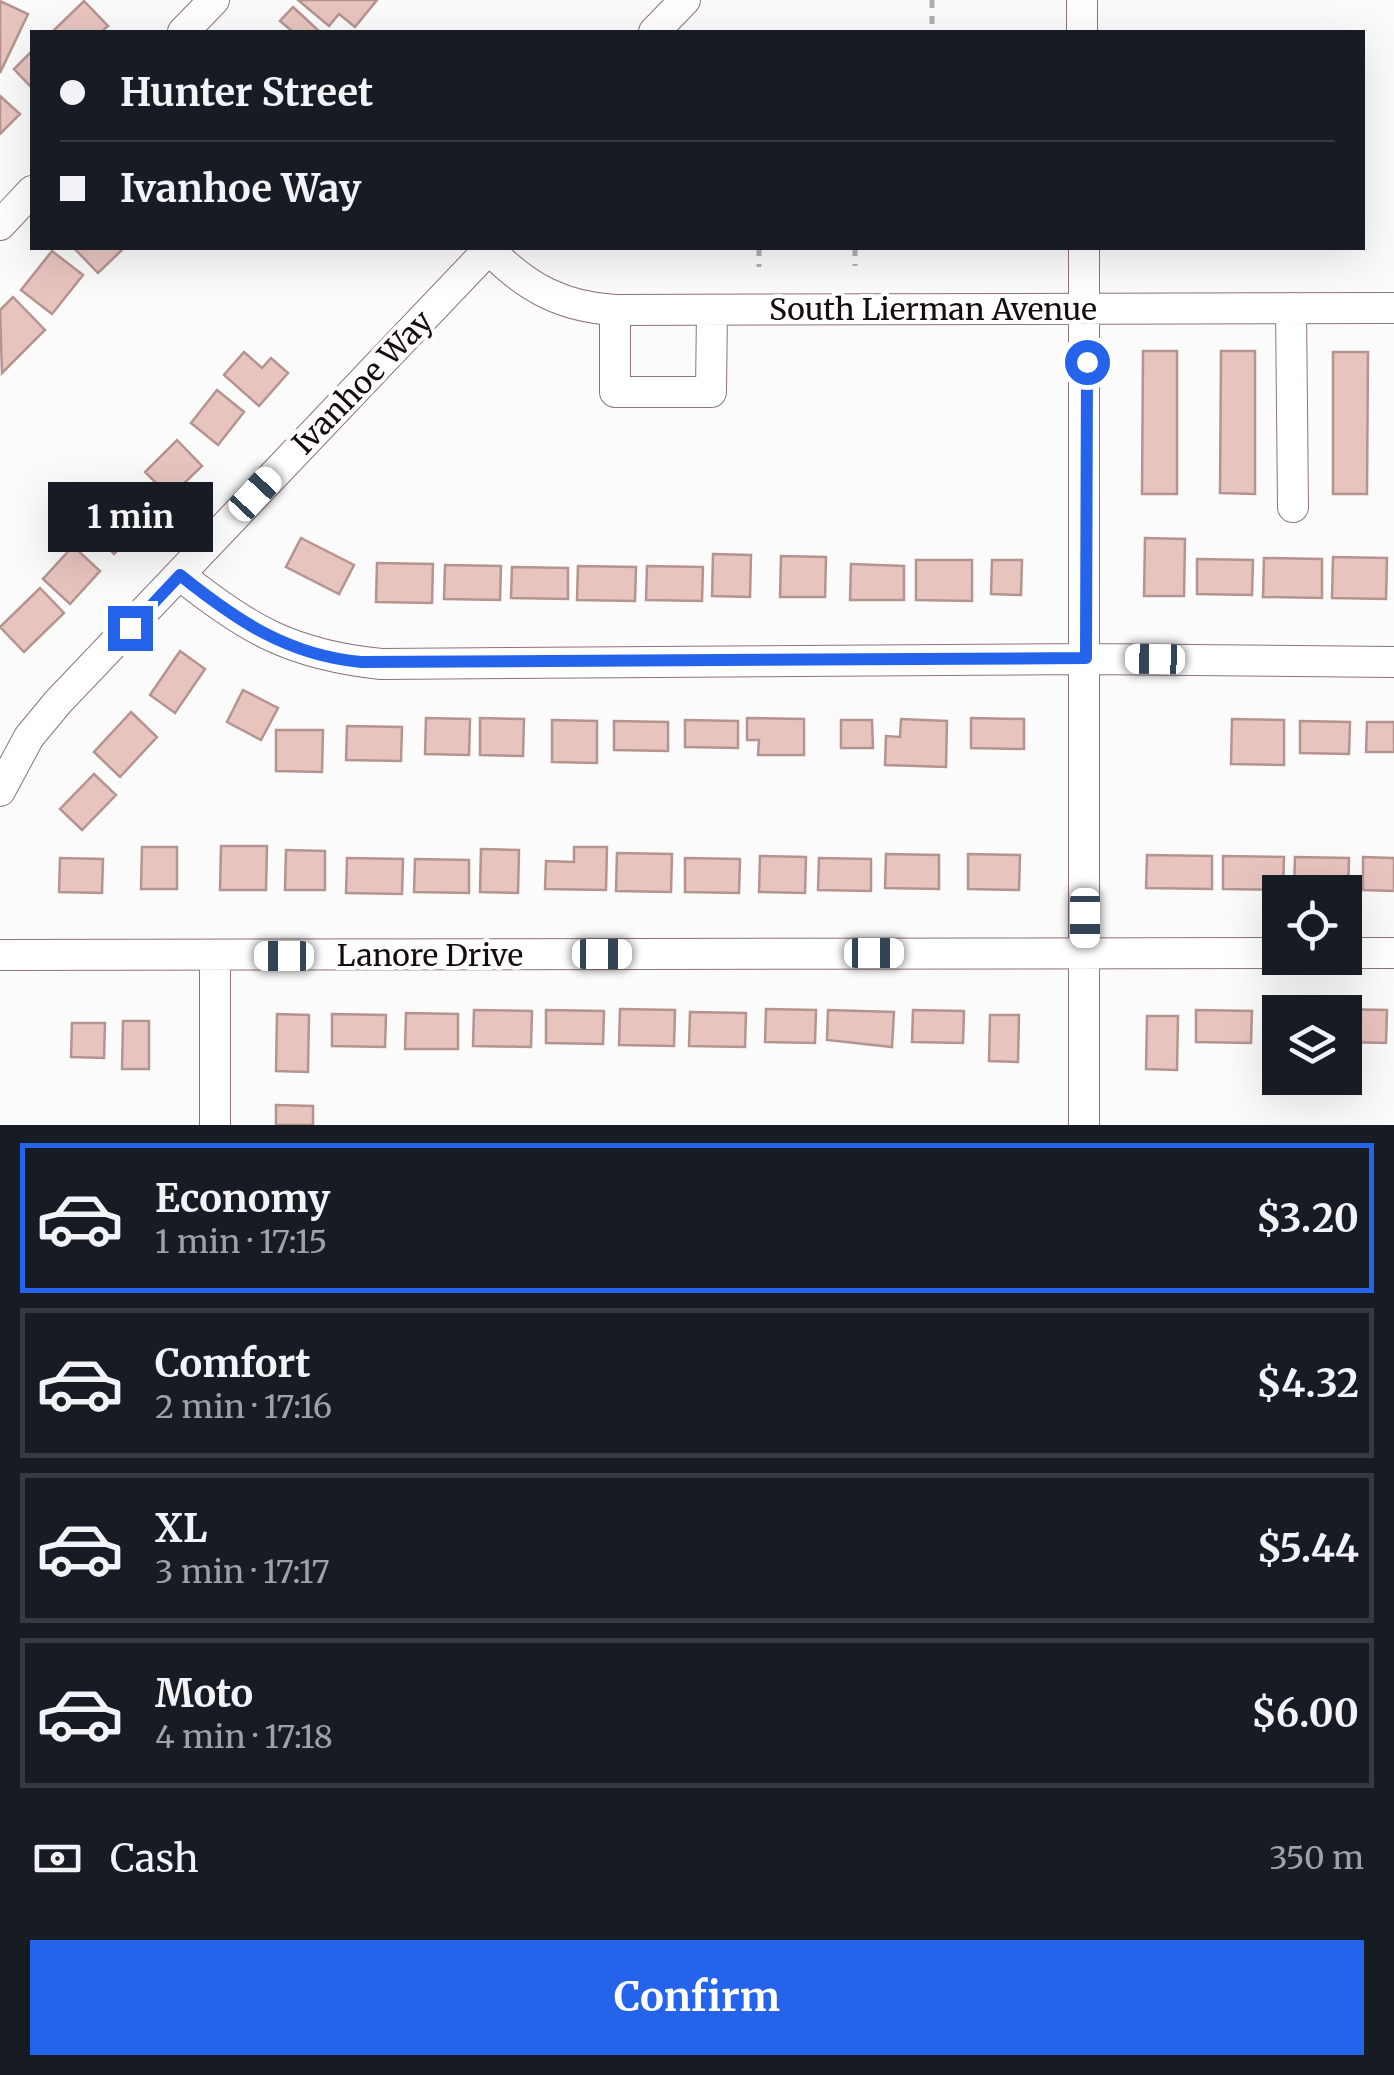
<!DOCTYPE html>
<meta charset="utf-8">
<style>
body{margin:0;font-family:Merriweather,serif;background:#20242c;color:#f1f3f6;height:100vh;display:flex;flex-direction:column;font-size:38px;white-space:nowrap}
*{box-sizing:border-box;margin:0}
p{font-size:32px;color:#9ea1a6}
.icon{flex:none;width:55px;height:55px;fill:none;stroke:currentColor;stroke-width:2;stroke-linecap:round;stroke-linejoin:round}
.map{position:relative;height:1125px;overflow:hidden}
.side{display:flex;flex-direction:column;background:#171b24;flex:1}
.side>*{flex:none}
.top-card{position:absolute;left:30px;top:30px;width:1335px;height:220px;border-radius:0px;box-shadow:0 10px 40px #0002;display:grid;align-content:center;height:220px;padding:0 30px;background:#171b24}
.controls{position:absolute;left:1262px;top:875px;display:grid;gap:20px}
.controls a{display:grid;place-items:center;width:100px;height:100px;border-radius:0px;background:#171b24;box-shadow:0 10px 40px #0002;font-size:50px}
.end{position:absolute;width:45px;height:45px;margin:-22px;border:12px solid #2563eb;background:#fff;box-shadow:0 0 0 5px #fff}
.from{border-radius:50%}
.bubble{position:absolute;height:70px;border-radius:0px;background:#171b24;box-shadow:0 10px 40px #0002;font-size:32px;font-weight:700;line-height:70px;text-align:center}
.car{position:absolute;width:30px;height:60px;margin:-30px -15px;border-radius:12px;box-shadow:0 0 8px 2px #0007;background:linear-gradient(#fff 24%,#345 0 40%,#fff 0 76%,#345 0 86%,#fff 0)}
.top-card b{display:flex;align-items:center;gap:35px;height:95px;font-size:38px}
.top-card b+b{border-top:2px solid #363941}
.top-card i{width:25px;height:25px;background:#f1f3f6}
ul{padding:18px 0 0;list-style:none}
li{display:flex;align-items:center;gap:30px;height:150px;margin:0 20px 15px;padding:0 10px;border:5px solid #363941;border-radius:0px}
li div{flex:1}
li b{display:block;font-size:38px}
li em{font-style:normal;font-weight:700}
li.on{border-color:#2563eb}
li>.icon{width:90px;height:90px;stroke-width:1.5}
.pay{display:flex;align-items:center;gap:25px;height:110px;padding:0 30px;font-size:38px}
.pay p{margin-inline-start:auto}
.primary-button{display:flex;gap:20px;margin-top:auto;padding:20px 30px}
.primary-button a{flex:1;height:115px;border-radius:0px;background:#2563eb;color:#fff;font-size:40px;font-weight:700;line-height:115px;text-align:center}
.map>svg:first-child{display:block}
.building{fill:#e8c4bf;stroke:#b59490;stroke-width:2.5}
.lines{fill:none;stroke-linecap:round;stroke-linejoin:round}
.minor-casing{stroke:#8f727d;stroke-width:32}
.path{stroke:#b1aeaf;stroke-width:5;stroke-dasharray:8 8;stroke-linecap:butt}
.minor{stroke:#fff;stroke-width:30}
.route{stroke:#2563eb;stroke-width:12}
.labels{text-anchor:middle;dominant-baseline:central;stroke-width:8;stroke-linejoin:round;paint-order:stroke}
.street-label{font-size:30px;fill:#160c10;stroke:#fff}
</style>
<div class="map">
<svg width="1394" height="1125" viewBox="0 0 1394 1125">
<rect width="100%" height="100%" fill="#fbfbfb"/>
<path class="building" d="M298,0H377L355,27L339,14L329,26Z
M0,1L28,14L0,73Z
M84,1L108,26L101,32H52Z
M293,7L320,32H293L280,21Z
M32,51V88L14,69Z
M0,96L20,114L0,134Z
M74,248H124L98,273Z
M52,251L83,275L52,314L21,290Z
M13,297L45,330L2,373L0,310Z
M1143,351H1177V494H1142Z
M1221,351H1255V494L1220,493Z
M244,352L262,368L271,358L288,373L259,406L224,375Z
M1333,352H1368L1367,494H1333Z
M217,390L244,412L218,445L191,423Z
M177,440L202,466L170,497L145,472Z
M132,492L155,515L114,554L92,531Z
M301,538L354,565L339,594L286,567Z
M1145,538L1185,539L1184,596H1144Z
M73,546L100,571L70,604L43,579Z
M713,554L751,555L750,597L712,596Z
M781,556L826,557L825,597H780Z
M1333,557L1387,558L1386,599L1332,598Z
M1264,558L1322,559V598L1263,597Z
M1197,559L1253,560L1252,595L1197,594Z
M916,560H972V601L916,600Z
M992,560H1022L1021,595L991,594Z
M377,563L433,564L432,603L376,602Z
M851,564L904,566V600H850Z
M445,565L501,566L500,600L444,599Z
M578,566L636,567L635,601L577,600Z
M647,566L703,567L702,601L646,600Z
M512,567L568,568V599L511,598Z
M40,588L64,613L24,652L0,627Z
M180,651L205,669L175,713L150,695Z
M243,690L278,708L261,740L227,722Z
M131,712L157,737L120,777L94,752Z
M426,718L470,719L469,755L425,754Z
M480,718L524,719L523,756L480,755Z
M747,718L804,719V755H758L759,740H747Z
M971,718L1024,719V749L971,748Z
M901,719L947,721L946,767L885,765L886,736L900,737Z
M1232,719L1284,720V765L1231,764Z
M552,720L597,721V763L552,762Z
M685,720L738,721V748L685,747Z
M841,720H872L873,748H841Z
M614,721L668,722V751L614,750Z
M1300,721L1350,722L1349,754L1300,753Z
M1367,722H1394V752H1366Z
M347,726L402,727L401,761L346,760Z
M276,730H323L322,772L276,771Z
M94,774L116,795L82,830L60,809Z
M221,846H267L266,890H220Z
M142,847H177V889H141Z
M574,847H607L606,890L545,889L546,861L574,862Z
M481,849L519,850L518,893L480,892Z
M286,850L325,851V890H285Z
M617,853L672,854L671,892L616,891Z
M886,854L939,855V889L885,888Z
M968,854L1020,855L1019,890L968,889Z
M1147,855L1212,856V889L1146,888Z
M760,856L806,857L805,893L759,892Z
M1223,856L1284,857L1283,890L1223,889Z
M1295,857L1349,858L1348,892L1294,891Z
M1363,857L1394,858V891L1363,890Z
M60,858L103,859L102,893L59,892Z
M347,858L403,859L402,894L346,893Z
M685,858L740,859L739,893L685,892Z
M819,858L871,859V891L818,890Z
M415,859L469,860V893L414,892Z
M620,1009L675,1010L674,1046L619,1045Z
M766,1009L816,1010L815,1043L765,1042Z
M1334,1009L1387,1010L1386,1043L1345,1042V1012Z
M474,1010L532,1011L531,1047L473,1046Z
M546,1010L604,1011L603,1044L546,1043Z
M828,1010L894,1012L892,1047L827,1040Z
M913,1010L964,1011L963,1043L912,1042Z
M1196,1010L1252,1011L1251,1043L1196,1042Z
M690,1012L746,1013L745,1047L689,1046Z
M1267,1012H1291H1280V1045H1266Z
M406,1013L458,1014V1049H405Z
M277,1014L309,1015L308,1072L276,1071Z
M332,1014L386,1015L385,1047L332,1046Z
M990,1015H1019L1018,1062L989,1061Z
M1147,1016H1178L1177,1070L1146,1069Z
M123,1021H149V1069H122Z
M72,1023H105L104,1058L71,1057Z
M276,1105L313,1106V1125H276Z"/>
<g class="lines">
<g class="minor-casing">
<path id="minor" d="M183,32L214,0
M654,32L685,0
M1082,32V0
M0,225L32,191
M1084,248V1125
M491,251C527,288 563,307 615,310L1394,308
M1291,308L1293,507
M615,310V392H711L712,310
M180,575C248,630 293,655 381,664L1086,659L1394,662
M0,791L29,737L58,702L490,248
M1345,953H1394
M0,955L1280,953
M215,956V1125"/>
</g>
<path class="path" d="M932,0V32
M759,248V267
M855,248V266"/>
<use href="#minor" class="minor"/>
</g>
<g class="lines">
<path class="route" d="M130,628L180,575C236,620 287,655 361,662L1086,658L1087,362"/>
</g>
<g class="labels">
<g class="street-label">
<text x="933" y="309">South Lierman Avenue</text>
<text transform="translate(362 382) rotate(-46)">Ivanhoe Way</text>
<text x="430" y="955">Lanore Drive</text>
</g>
</g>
</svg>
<div class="controls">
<a><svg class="icon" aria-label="locate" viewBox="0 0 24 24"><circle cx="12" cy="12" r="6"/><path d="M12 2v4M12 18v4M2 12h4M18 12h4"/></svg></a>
<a><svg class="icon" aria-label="layers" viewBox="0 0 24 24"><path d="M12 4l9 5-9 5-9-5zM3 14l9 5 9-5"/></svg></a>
</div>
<i class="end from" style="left:1087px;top:362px"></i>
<i class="end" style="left:130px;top:628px"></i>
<div class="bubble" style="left:48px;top:482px;width:165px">1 min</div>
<i class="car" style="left:255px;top:494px;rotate:43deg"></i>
<i class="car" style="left:1155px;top:659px;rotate:271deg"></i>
<i class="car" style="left:1085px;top:918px;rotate:180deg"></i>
<i class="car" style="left:874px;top:953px;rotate:90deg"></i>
<i class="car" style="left:602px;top:954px;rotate:90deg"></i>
<i class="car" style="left:284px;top:956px;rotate:270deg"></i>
<div class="top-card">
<b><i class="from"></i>Hunter Street</b>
<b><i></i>Ivanhoe Way</b>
</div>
</div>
<section class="side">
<ul>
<li class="on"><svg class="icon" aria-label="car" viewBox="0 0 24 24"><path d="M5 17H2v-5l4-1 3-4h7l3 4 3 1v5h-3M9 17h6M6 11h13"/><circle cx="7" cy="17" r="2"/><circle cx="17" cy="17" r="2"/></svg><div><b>Economy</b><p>1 min · 17:15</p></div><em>$3.20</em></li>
<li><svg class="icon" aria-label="car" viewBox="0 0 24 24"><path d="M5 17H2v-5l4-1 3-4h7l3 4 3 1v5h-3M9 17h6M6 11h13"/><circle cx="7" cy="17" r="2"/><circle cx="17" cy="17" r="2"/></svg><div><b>Comfort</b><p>2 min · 17:16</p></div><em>$4.32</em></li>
<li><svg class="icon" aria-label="car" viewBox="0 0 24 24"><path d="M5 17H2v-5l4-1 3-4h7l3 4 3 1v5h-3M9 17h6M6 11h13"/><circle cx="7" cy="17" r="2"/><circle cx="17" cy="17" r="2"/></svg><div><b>XL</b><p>3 min · 17:17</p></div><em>$5.44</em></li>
<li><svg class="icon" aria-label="car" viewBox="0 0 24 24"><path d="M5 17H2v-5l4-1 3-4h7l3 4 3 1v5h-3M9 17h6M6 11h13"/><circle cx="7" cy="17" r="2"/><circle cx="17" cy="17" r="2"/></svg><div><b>Moto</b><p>4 min · 17:18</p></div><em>$6.00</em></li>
</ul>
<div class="pay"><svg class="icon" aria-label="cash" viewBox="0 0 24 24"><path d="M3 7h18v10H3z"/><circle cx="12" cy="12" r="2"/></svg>Cash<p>350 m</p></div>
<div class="primary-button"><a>Confirm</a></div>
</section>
